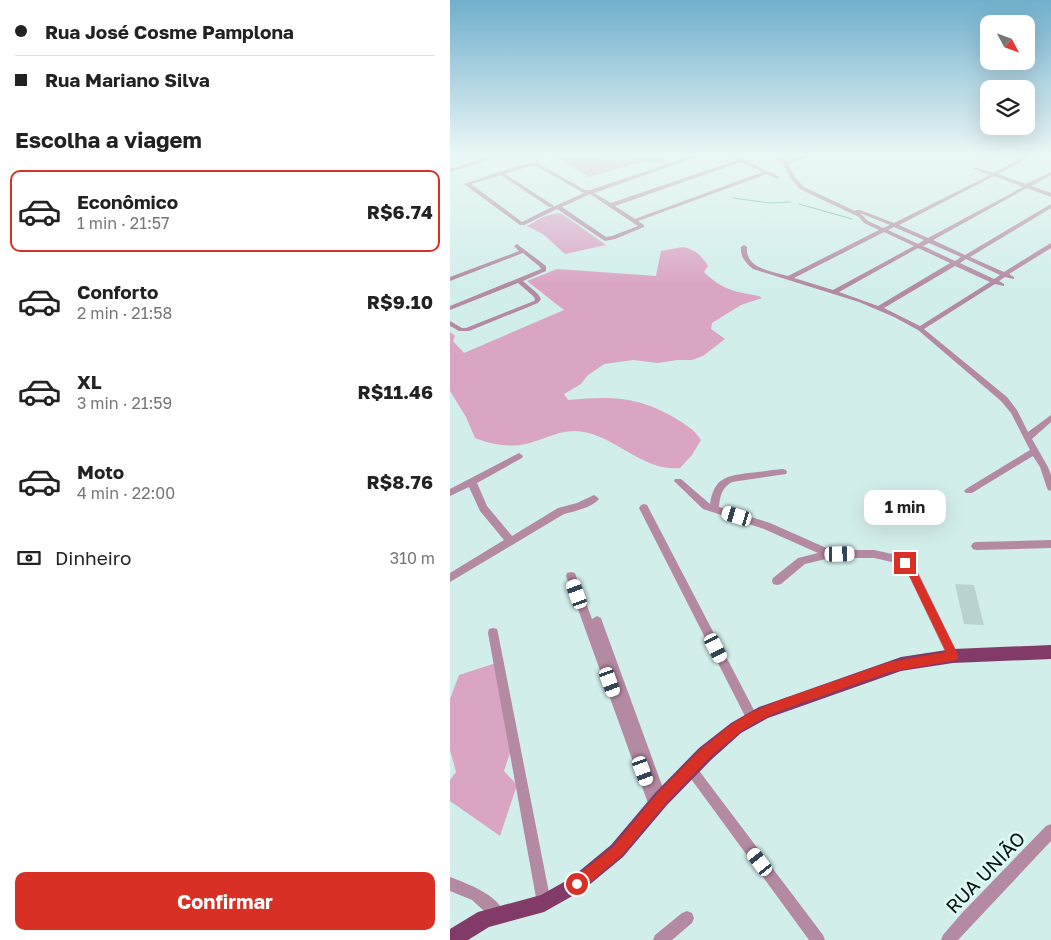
<!DOCTYPE html>
<html lang="pt">
<meta charset="utf-8">
<style>
body{margin:0;font-family:"Golos Text",sans-serif;background:#f6f6f6;color:#222;height:100vh;display:flex;flex-direction:column;font-size:19px;white-space:nowrap}
*{box-sizing:border-box;margin:0}
p{font-size:16px;color:#767676}
.icon{flex:none;width:28px;height:28px;fill:none;stroke:currentColor;stroke-width:2;stroke-linecap:round;stroke-linejoin:round}
.map{position:relative;flex:1;overflow:hidden}
.details{display:flex;flex-direction:column;background:#fff;width:450px}
.details>*{flex:none}
.hud{display:grid;align-content:center;height:110px;padding:0 15px;background:#fff}
.needle{width:32px;rotate:131deg}
.fabs{position:absolute;left:530px;top:15px;display:grid;gap:10px}
.fabs a{display:grid;place-items:center;width:55px;height:55px;border-radius:10px;background:#fff;box-shadow:0 5px 20px #0002;font-size:25px}
.end{position:absolute;width:22px;height:22px;margin:-11px;border:6px solid #d93025;background:#fff;box-shadow:0 0 0 2px #fff}
.from{border-radius:50%}
.bubble{position:absolute;height:35px;border-radius:10px;background:#fff;box-shadow:0 5px 20px #0002;font-size:16px;font-weight:700;line-height:35px;text-align:center}
.car{position:absolute;width:15px;height:30px;margin:-15px -8px;border-radius:6px;box-shadow:0 0 4px 1px #0007;background:linear-gradient(#fff 24%,#345 0 40%,#fff 0 76%,#345 0 86%,#fff 0)}
.hud b{display:flex;align-items:center;gap:18px;height:48px;font-size:19px}
.hud b+b{border-top:1px solid #e0e0e0}
.hud i{width:12px;height:12px;background:#222}
ul{padding:0;list-style:none}
li{display:flex;align-items:center;gap:15px;height:82px;margin:0 10px 8px;padding:0 5px;border:2px solid transparent;border-radius:10px}
li div{flex:1}
li b{display:block;font-size:19px}
li em{font-style:normal;font-weight:700}
li.selected{border-color:#d93025}
li>.icon{width:45px;height:45px;stroke-width:1.5}
h2{padding:0 15px;font-size:22px;line-height:60px}
.pay{display:flex;align-items:center;gap:12px;height:55px;padding:0 15px;font-size:19px}
.pay p{margin-inline-start:auto}
.button{display:flex;gap:10px;margin-top:auto;padding:10px 15px}
.button a{flex:1;height:58px;border-radius:10px;background:#d93025;color:#fff;font-size:20px;font-weight:700;line-height:58px;text-align:center}
main{display:flex;flex:1;min-height:0}
.map>svg:first-child{display:block}
.forest{fill:#daa4c3}
.lines{fill:none;stroke-linecap:round;stroke-linejoin:round}
.stream{stroke:#5ca8a2;stroke-width:1}
.building{fill:#b7d2cf}
.minor{fill:#b489a2;fill-rule:evenodd}
.major{fill:#823a68;fill-rule:evenodd}
.route{fill:#d93025}
.labels{text-anchor:middle;dominant-baseline:central;stroke-width:5;stroke-linejoin:round;paint-order:stroke}
.near-street-label{font-size:19px;fill:#07100f;stroke:#dffbf8}
</style>
<main>
<section class="details">
<div class="hud">
<b><i class="from"></i>Rua José Cosme Pamplona</b>
<b><i></i>Rua Mariano Silva</b>
</div>
<h2>Escolha a viagem</h2>
<ul>
<li class="selected"><svg class="icon" aria-label="car" viewBox="0 0 24 24"><path d="M5 17H2v-5l4-1 3-4h7l3 4 3 1v5h-3M9 17h6M6 11h13"/><circle cx="7" cy="17" r="2"/><circle cx="17" cy="17" r="2"/></svg><div><b>Econômico</b><p>1 min · 21:57</p></div><em>R$6.74</em></li>
<li><svg class="icon" aria-label="car" viewBox="0 0 24 24"><path d="M5 17H2v-5l4-1 3-4h7l3 4 3 1v5h-3M9 17h6M6 11h13"/><circle cx="7" cy="17" r="2"/><circle cx="17" cy="17" r="2"/></svg><div><b>Conforto</b><p>2 min · 21:58</p></div><em>R$9.10</em></li>
<li><svg class="icon" aria-label="car" viewBox="0 0 24 24"><path d="M5 17H2v-5l4-1 3-4h7l3 4 3 1v5h-3M9 17h6M6 11h13"/><circle cx="7" cy="17" r="2"/><circle cx="17" cy="17" r="2"/></svg><div><b>XL</b><p>3 min · 21:59</p></div><em>R$11.46</em></li>
<li><svg class="icon" aria-label="car" viewBox="0 0 24 24"><path d="M5 17H2v-5l4-1 3-4h7l3 4 3 1v5h-3M9 17h6M6 11h13"/><circle cx="7" cy="17" r="2"/><circle cx="17" cy="17" r="2"/></svg><div><b>Moto</b><p>4 min · 22:00</p></div><em>R$8.76</em></li>
</ul>
<div class="pay"><svg class="icon" aria-label="cash" viewBox="0 0 24 24"><path d="M3 7h18v10H3z"/><circle cx="12" cy="12" r="2"/></svg>Dinheiro<p>310 m</p></div>
<div class="button"><a>Confirmar</a></div>
</section>
<div class="map">
<svg width="601" height="940" viewBox="0 0 601 940">
<rect width="100%" height="100%" fill="#d2eeeb"/>
<path class="forest" d="M0,154H202L216,162C205,164 198,161 187,163L139,177L105,157L0,158Z
M107,213L112,214L156,245L115,254L93,234L77,226L93,217Z
M233,247C246,250 251,255 258,266L254,272C272,290 286,292 309,296L312,298L291,305L262,323L261,329L275,339L253,356L242,360H227L208,363L183,360L154,364L137,376L131,384L114,394L118,400C160,396 188,396 225,418C236,425 244,429 251,440L242,455L230,468C195,472 167,438 134,432C111,427 92,442 70,445C55,447 40,444 25,438L16,417L0,391V332L5,336L3,341L14,353L114,310L77,281L107,269L206,276L211,251Z
M46,663L62,747L54,771L67,785L50,836L0,801V780L6,772L0,750V699L9,675Z"/>
<g class="lines">
<path class="stream" d="M121,154L179,156L210,162
M283,198L320,203L341,202
M349,204L402,219"/>
</g>
<path class="building" d="M505,584L524,585L534,625L514,624Z"/>
<g class="lines">
<path class="minor" d="M248,154H255L144,193L161,203L287,160L277,154H283L330,177L327,179L317,174L188,221L194,225V227L165,239L155,241L107,209L74,225H70L14,184L49,172L76,164L87,163L135,190H140ZM291,162L313,172L185,219L165,206ZM79,166H86L134,193L103,207V205L55,174ZM51,175L99,207H102L72,222L21,184ZM140,194L188,226L162,236L156,237L112,207Z
M322,154H328L337,161L357,154H364L338,164L346,179L354,187L405,211L406,210H410L444,223L540,175L524,169V167L543,173L580,154H586L548,174L576,184L601,172V175L581,186L601,193V197L577,188L483,240L515,255L601,204V208L520,257L554,272L599,244L601,243V248L559,274L564,277V279L555,277L549,281L554,284V286L545,284L474,329L557,397L567,410L578,432L601,415V422L582,439L598,467L601,475V491L598,490L597,488L590,467L583,456L522,493H516L514,491L516,489L580,450L561,413L551,401L468,330L444,317L409,302L303,269C296,263 290,257 291,247L294,245L297,247C295,269 322,271 338,276L429,230L414,223L409,217L350,189L341,179L333,163ZM544,176L573,187L478,238L449,225ZM410,213L440,225L433,228L418,221ZM444,227L474,240L468,244L438,230ZM434,232L464,246L383,290L344,278ZM479,243L511,257L505,261L473,246ZM468,248L500,263L428,306L389,292ZM516,259L550,275L544,279L510,263ZM505,266L540,282L470,326L434,308Z
M37,158L41,159L0,172V169Z
M67,244L96,266V271L73,281L88,294L91,299L88,303L19,331H9L0,326V321L12,328H16L84,301L85,299L83,296L68,283L0,310V306L91,269L90,267L73,253L0,281V277L69,251L64,246Z
M69,453L73,456L72,458L27,483L37,506L62,536L108,508L127,503L144,495L147,497L149,499C141,508 125,511 114,514L0,582V573L54,540L30,511L19,487L0,496V489Z
M333,469L336,470L337,472L336,474L282,482C272,488 270,495 269,507L320,523L381,550H424L447,555L464,564L507,652L509,656L507,660L503,661L499,660L456,570L442,562L424,558H380L355,564L331,584L327,585L323,584L322,581L323,578L348,558L368,553L314,529L253,509L224,481L225,479H231L260,504C264,478 276,476 298,473C310,472 321,470 333,469Z
M194,504L197,505L306,714L308,718L306,722L302,724L298,722L189,508L191,505Z
M601,540V548L526,550L523,549L521,546L523,543L526,542Z
M121,572L125,573L126,576L142,619L147,616L151,618L152,621L217,799L216,804L212,805L211,811L206,813L201,811L199,806L116,576L117,573Z
M43,628L47,629L48,633L101,903L99,908L94,910L89,908L87,903L38,633L39,629Z
M240,762L244,764L373,935L375,940H359L236,772L234,768L236,764Z
M601,824V841L508,940H491L493,935L512,913L596,826Z
M0,877C18,884 47,894 55,914L53,919L48,921L43,919L22,900L0,891Z
M237,911L242,913L244,918L242,923L222,940H203L205,935L232,913Z"/>
<path class="major" d="M601,645V659L503,663L451,671L318,718L291,733L261,760L217,805L173,857L133,890L94,912L39,927L18,940H0V929L28,912L91,895L121,878L161,845L205,793L249,748L281,723L309,707L451,657L503,649Z"/>
</g>
<linearGradient id="sky" x2="0" y2="1"><stop stop-color="#70afcc"/><stop offset="0.54" stop-color="#ebf7f6"/><stop offset="1" stop-color="#ebf7f6" stop-opacity="0"/></linearGradient>
<rect width="601" height="286" fill="url(#sky)"/>
<path class="route" d="M455,559L463,564L507,653L508,656L507,660L440,672L332,710L306,722L290,732L259,758L216,803L172,855L132,889L127,891L123,889L121,884L123,879L163,847L207,794L250,750L282,724L298,714L330,700L440,662L496,652L456,569L451,563Z"/>
<g class="labels">
<g class="near-street-label">
<text transform="translate(535 872) rotate(-46)">RUA UNIÃO</text>
</g>
</g>
</svg>
<div class="fabs">
<a><svg class="needle" viewBox="-14 -14 28 28"><path d="M0-13l5 13h-10z" fill="#e53935"/><path d="M0 13l5-13h-10z" fill="#767676"/></svg></a>
<a><svg class="icon" aria-label="layers" viewBox="0 0 24 24"><path d="M12 4l9 5-9 5-9-5zM3 14l9 5 9-5"/></svg></a>
</div>
<i class="end from" style="left:127px;top:884px"></i>
<i class="end" style="left:455px;top:563px"></i>
<div class="bubble" style="left:414px;top:490px;width:82px">1 min</div>
<i class="car" style="left:287px;top:516px;rotate:287deg"></i>
<i class="car" style="left:390px;top:554px;rotate:89deg"></i>
<i class="car" style="left:127px;top:594px;rotate:340deg"></i>
<i class="car" style="left:266px;top:648px;rotate:153deg"></i>
<i class="car" style="left:160px;top:682px;rotate:160deg"></i>
<i class="car" style="left:193px;top:771px;rotate:160deg"></i>
<i class="car" style="left:310px;top:862px;rotate:323deg"></i>
</div>
</main>
